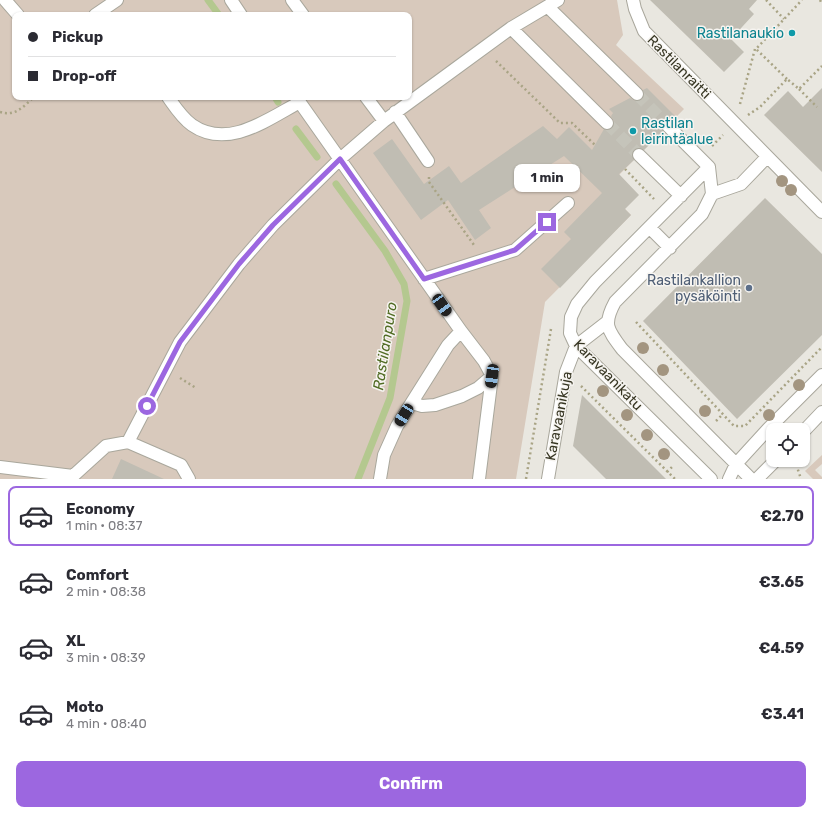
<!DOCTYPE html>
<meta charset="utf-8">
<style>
body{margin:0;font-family:Rubik,sans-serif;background:#f2f2f3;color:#2b2b33;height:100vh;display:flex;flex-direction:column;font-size:15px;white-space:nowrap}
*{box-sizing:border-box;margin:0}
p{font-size:13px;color:#7c7c81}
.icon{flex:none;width:22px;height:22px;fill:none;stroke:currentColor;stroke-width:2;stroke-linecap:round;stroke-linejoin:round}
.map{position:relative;height:479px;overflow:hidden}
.details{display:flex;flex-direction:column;background:#fff;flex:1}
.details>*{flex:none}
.banner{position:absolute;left:12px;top:12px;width:400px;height:88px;border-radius:8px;box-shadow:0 1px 3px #0004;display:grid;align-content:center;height:88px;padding:0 16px;background:#fff}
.tools{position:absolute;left:766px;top:423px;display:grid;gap:8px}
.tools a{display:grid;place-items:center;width:44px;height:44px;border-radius:8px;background:#fff;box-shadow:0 1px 3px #0004;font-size:20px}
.end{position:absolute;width:18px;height:18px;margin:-9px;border:5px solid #9c67e0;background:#fff;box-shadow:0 0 0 2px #fff}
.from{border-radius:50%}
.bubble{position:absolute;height:28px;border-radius:8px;background:#fff;box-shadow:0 1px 3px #0004;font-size:13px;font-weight:700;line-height:28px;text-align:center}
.car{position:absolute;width:12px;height:24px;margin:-12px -6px;border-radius:5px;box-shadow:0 0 3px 1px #0007;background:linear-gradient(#222 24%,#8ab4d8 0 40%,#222 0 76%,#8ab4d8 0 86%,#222 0)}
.banner b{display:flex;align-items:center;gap:14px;height:38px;font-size:15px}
.banner b+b{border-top:1px solid #e1e1e2}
.banner i{width:10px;height:10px;background:#2b2b33}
ul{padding:7px 0 0;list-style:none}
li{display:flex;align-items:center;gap:12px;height:60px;margin:0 8px 6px;padding:0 8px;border:2px solid transparent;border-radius:8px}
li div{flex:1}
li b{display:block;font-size:15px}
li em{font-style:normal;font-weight:700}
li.on{border-color:#9c67e0}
li>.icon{width:36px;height:36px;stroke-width:1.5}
.button{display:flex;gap:8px;margin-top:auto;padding:8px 16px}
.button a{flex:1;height:46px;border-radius:8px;background:#9c67e0;color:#fff;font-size:16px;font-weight:700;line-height:46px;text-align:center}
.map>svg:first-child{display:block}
.green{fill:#d8c9bc;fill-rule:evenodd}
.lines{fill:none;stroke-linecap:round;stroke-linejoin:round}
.stream{stroke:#b4c88f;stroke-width:7}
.building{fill:#c0bdb3}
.minor-tunnel{stroke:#c5c4ba;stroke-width:12;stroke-dasharray:12 6;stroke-linecap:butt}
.minor-casing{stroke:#a9a79c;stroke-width:14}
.path{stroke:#a9a485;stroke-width:2.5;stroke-dasharray:2 3;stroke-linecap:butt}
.minor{stroke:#fff;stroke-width:12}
.tree{fill:#a39580}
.route{stroke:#9c67e0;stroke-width:5}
.culture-dot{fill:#0f9aa8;stroke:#f6f4f0;stroke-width:1.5}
.service-dot{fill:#5c6f8a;stroke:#f6f4f0;stroke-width:1.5}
.labels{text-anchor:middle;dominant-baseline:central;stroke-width:3;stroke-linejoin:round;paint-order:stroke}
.culture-label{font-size:14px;fill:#0d838f;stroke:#f6f4f0;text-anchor:end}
.street-label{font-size:14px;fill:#373623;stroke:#f6f4f0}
.service-label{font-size:14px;fill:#4e5e75;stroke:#f6f4f0;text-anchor:end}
.water-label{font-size:15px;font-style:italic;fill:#526c25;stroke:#f6f4f0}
</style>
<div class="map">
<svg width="822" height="479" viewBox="0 0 822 479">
<rect width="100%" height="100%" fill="#e9e7e0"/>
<path class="green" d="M0,0H617L623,35L616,45L684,109L619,175L625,209L631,215L545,302L516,479H0ZM15,15H409V97H15Z
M822,455V464L815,470L822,477V479H813L805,471Z"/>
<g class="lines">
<path class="stream" d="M208,0L219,15
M275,97L278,102
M296,129L317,157
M336,184L385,251L404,284L407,301L390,398L358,479"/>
</g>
<path class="building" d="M650,0H757L749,9L754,14L731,39L744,52L724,72Z
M647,88L677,118L673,121L670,119L663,120L661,124L663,131L644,150L640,148L634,150L632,154L634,160L619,174L639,195L625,209L631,215L560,288L541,269L571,239L564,232L602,193L564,156L479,210L491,228L475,240L448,200L421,220L373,153L392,139L424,184L449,166L461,183L543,126L557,139L569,127L592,150L604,129L609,130L614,125V121L611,116L613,113L609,109L630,98L635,101H639L644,96L643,90Z
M822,88V172L764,115L788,91L803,107Z
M765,198L822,254V335L737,419L643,321Z
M582,395L666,479H606L573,446Z
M121,459L164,479H112Z"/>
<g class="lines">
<path class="minor-tunnel" d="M637,94L668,126
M607,123L639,155"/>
<g class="minor-casing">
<path id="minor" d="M5,0L18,15
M231,0L241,15
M292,0L303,15
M633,0L635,9L644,31L822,212
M548,7L637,94
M95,15L117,0
M511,28L607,123
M168,97C175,107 182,118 192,125C228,150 268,119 300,102
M296,97L461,331
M366,97L384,121
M395,112L428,161
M668,126L709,167
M639,155L681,196
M709,167L595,282L577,304L571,317L570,333L576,346L711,479
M709,167L712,194L702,214L615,302C603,324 607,329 622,349L751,479
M712,194L741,184L767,157
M650,228L670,248
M424,279L515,250L568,203
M412,403L422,406L435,405L462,396L478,388L492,376
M803,432L822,412
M128,442L180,342L239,264L273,225L340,159L384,121L511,28L558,0
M0,467L73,476L106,446L128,442L181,465L189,479
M380,479L384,455L397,426L448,345L461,331L484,361L492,376L479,479
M548,479L566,372L576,346L607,322
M729,479L736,464L768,429L822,375
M757,479L776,460"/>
</g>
<path class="path" d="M766,0L784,19
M820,0L822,4
M496,61L560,123H572L595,145
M787,79L756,49L802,0
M799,89L817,107
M740,104L755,49
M0,112C15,117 24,106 34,97
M748,115L760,107L787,79L799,89L822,66
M712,146L723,135
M625,169L654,199
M429,177V182L474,245
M636,322L734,426H745L822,347
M180,378L196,388
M581,386L675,479
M716,421L723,414
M797,460L796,464L801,479
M667,472L674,465
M526,479L551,329"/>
<use href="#minor" class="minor"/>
</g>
<g class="tree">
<circle cx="782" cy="181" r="6"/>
<circle cx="791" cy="190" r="6"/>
<circle cx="643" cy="348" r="6"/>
<circle cx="663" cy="370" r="6"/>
<circle cx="799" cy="385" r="6"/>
<circle cx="603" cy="391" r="6"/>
<circle cx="705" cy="411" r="6"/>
<circle cx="627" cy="415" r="6"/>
<circle cx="769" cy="415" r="6"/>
<circle cx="647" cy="435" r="6"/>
<circle cx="664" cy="454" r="6"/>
</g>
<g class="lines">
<path class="route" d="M147,406L180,342L239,264L273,225L340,159L424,279L515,250L547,222"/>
</g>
<g class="culture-dot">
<circle cx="792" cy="33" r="4"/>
<circle cx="633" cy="131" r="4"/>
</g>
<circle class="service-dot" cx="749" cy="288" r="4"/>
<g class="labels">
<g class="culture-label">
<text x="784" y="33">Rastilanaukio</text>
<text x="641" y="123" text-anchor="start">Rastilan<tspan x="641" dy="16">leirintäalue</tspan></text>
</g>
<g class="street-label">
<text transform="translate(679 67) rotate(45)">Rastilanraitti</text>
<text transform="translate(608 375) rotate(46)">Karavaanikatu</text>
<text transform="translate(559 416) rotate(-79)">Karavaanikuja</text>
</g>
<g class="service-label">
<text x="741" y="280">Rastilankallion<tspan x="741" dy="16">pysäköinti</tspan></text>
</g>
<g class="water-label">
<text transform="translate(385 346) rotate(-81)">Rastilanpuro</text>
</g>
</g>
</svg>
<div class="tools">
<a><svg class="icon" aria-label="locate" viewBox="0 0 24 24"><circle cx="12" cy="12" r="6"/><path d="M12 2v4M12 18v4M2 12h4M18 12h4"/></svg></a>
</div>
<i class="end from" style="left:147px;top:406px"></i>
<i class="end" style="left:547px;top:222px"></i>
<div class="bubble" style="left:514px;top:164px;width:66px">1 min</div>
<i class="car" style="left:442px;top:305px;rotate:145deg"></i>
<i class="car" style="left:492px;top:376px;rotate:188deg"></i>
<i class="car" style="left:404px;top:415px;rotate:212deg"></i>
<div class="banner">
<b><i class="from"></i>Pickup</b>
<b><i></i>Drop-off</b>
</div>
</div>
<section class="details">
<ul>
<li class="on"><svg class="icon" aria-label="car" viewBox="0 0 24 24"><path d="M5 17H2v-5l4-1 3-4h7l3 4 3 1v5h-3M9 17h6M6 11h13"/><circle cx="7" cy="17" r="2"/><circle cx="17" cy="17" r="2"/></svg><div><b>Economy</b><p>1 min · 08:37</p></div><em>€2.70</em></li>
<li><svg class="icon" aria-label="car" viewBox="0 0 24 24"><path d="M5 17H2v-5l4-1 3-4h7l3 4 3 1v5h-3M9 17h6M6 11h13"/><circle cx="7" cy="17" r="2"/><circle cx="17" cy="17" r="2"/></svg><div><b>Comfort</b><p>2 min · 08:38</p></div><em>€3.65</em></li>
<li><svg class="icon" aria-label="car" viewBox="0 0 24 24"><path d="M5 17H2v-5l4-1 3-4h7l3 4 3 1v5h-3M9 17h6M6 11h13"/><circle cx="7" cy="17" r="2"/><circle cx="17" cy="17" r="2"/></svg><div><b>XL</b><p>3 min · 08:39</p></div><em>€4.59</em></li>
<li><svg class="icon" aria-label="car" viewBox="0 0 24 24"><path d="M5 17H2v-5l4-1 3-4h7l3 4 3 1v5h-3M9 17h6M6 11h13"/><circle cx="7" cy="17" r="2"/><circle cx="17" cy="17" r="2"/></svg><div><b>Moto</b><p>4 min · 08:40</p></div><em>€3.41</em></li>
</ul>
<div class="button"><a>Confirm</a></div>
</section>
